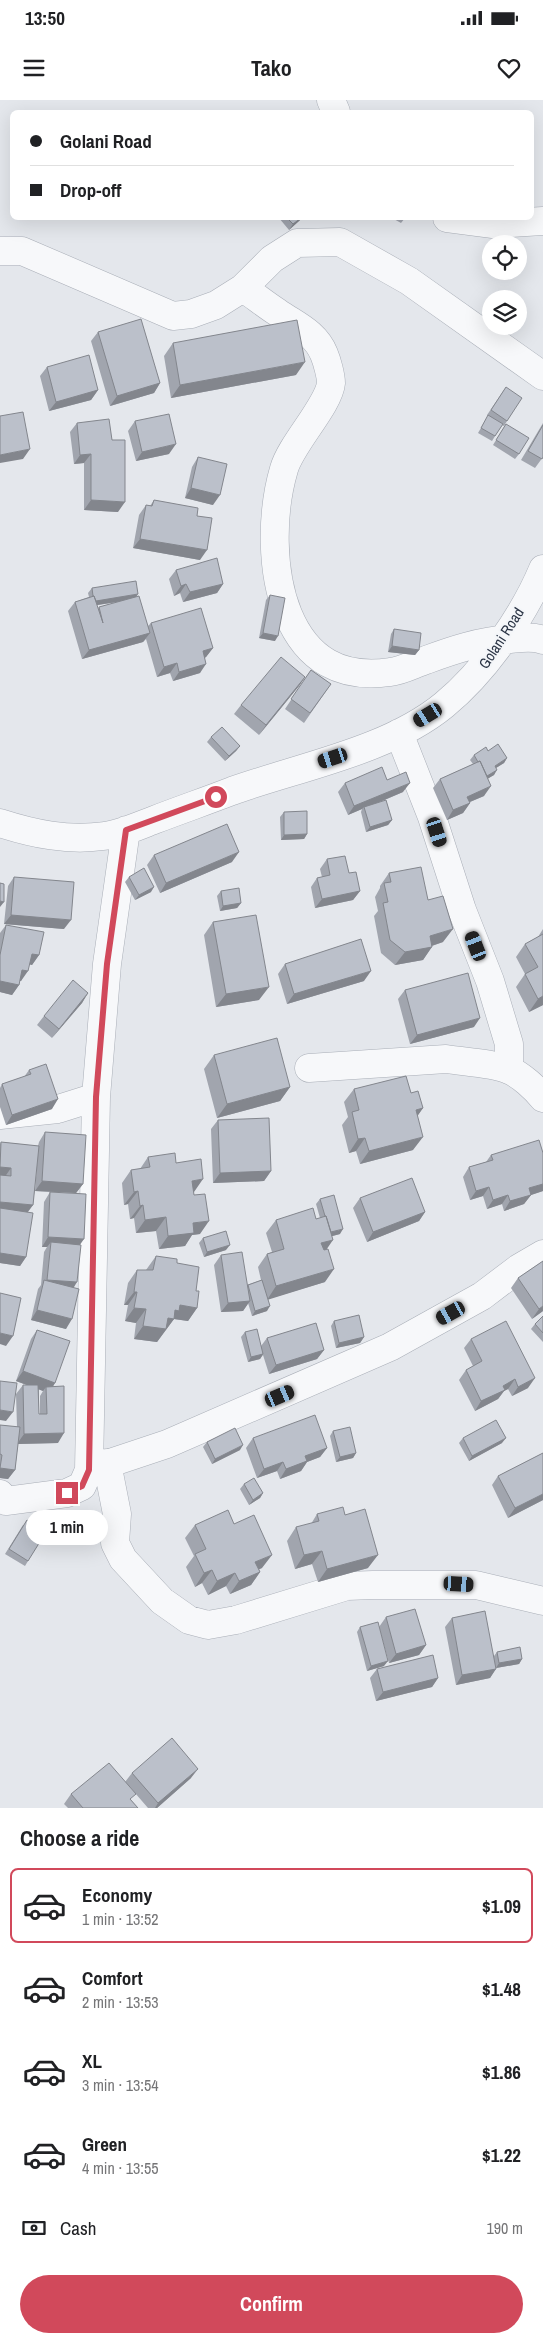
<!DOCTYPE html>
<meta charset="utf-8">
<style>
body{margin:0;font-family:"Archivo Narrow",sans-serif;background:#f6f6f6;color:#202124;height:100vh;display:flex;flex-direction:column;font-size:19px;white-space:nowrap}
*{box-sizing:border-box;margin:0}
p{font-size:16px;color:#757577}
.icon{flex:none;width:28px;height:28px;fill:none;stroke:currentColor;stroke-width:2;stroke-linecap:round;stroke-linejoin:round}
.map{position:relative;height:1708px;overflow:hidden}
.sheet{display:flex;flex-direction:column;background:#fff;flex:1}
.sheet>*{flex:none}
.hud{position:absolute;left:10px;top:10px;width:524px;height:110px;border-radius:8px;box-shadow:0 5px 20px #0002;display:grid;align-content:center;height:110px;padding:0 20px;background:#fff}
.buttons{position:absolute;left:482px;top:135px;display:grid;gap:10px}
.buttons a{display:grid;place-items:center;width:45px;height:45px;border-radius:50%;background:#fff;box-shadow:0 5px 20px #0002;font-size:25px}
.end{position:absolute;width:22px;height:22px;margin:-11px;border:6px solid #d1495b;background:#fff;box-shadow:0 0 0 2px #fff}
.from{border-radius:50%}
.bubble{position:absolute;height:35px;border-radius:18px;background:#fff;box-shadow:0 5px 20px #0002;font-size:16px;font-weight:700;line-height:35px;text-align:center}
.car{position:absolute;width:15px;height:30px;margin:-15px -8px;border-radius:6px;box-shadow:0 0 4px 1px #0007;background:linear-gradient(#222 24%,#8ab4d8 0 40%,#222 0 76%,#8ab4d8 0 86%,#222 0)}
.hud b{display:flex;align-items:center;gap:18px;height:48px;font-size:19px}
.hud b+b{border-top:1px solid #e0e0e0}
.hud i{width:12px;height:12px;background:#202124}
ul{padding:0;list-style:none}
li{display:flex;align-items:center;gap:15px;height:75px;margin:0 10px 8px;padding:0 10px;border:2px solid transparent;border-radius:8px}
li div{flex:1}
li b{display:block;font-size:19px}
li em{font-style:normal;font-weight:700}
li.current{border-color:#d1495b}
li>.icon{width:45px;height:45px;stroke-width:1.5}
h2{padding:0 20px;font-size:22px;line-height:60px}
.pay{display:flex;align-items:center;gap:12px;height:55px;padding:0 20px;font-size:19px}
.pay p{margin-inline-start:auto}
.cta{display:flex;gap:10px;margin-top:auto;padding:10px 20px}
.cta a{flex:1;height:58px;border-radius:30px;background:#d1495b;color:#fff;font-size:20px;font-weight:700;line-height:58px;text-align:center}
.status{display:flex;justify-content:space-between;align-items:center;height:35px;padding:0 25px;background:#fff;direction:ltr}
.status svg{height:14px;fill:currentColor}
header{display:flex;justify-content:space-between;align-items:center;height:65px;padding:0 20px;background:#fff;font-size:22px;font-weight:700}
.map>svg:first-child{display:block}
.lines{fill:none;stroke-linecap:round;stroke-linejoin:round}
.minor-casing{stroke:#a9aeb7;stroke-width:29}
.minor{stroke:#f7f8fa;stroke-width:28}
.wall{fill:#a1a5ae;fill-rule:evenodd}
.shaded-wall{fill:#83868d}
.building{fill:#bbc0ca;stroke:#83868d}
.route{stroke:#d1495b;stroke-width:6}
.labels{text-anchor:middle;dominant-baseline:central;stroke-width:4;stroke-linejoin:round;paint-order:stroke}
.street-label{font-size:15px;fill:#2b3445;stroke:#f4f6f9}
</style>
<div class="status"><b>13:50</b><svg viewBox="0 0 49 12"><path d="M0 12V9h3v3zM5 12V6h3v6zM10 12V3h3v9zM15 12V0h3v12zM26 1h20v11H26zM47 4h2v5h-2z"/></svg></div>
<header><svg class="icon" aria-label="menu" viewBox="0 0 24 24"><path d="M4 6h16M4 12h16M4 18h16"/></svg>Tako<svg class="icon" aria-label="heart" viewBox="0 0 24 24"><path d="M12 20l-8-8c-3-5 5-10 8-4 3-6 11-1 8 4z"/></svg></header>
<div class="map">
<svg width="543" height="1708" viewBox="0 0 543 1708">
<rect width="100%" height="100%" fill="#e4e7ec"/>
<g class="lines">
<g class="minor-casing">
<path id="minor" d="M331,0L336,12
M447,118L493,124L543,121
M0,151H22L173,216L191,214L216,205L243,188L272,159L297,143L340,142L409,181L543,276
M243,188C255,196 266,205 277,212C295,225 315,232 324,254C327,261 331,276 331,283C329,305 291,344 284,369C271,413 271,472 288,514C307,560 341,579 390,572C402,571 414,564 426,560C453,550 480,541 510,539C521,538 533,536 543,540
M399,633L432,717L462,810L490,881L509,944V970
M0,723C34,734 68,741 104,736C121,734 138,726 154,720C180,710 206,701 232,691C299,667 388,651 444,605C484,572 523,517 543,469
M309,968L446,959C464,962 493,963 509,970C521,975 535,988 543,998
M0,1015L58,1009L96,997
M107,1363L117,1414L115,1443L123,1459L162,1501L189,1520L208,1525L236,1520L347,1486L373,1485H476L543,1501
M89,1370L96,997L107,864L126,730
M0,1394L6,1401L67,1393L82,1386L89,1370L167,1344L390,1247L482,1196L519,1168L543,1154"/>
</g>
<use href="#minor" class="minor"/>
</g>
<path class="wall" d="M279,118H302L299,121L289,130Z
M392,118H405L401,123Z
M98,232L160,283L154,293L110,306L91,241Z
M173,243L296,275L171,298L164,256Z
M47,267L98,290L91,300L49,311L40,276Z
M506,287L507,321L504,326L502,325L492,341L478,333L488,316L487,315Z
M135,321L169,354L136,361L128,331Z
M77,323L118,412L84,410V363L74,364L70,332Z
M543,323V357L535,368L521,360Z
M506,324L519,354L515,359L493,345Z
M198,357L213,405L185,398L192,367Z
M154,400L197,416L200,460L133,448L139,415L146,405L150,406Z
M176,470L223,484L217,493L183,502L180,493L174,496L169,479Z
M92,488L136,497L148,526L151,523L213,548L206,557L205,558L200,573L173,581L170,573L157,577L146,539L143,542L82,559L68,511L75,502L89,497L88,493ZM119,502L99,507L98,509L97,505Z
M270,495L275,541L259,538L266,500Z
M394,529L419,550L415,555L388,552L391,534Z
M311,570L331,584L304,623L285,609Z
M305,577L299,586L259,635L234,614L241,605Z
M211,637L240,646L236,651L225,661L207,642Z
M488,651L507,658L504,663L496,668L494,675L488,678L484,696L470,702V703L463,713L447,720L433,688L440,679L473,664L470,660L474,655Z
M387,680L403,692L380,702L392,720L388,725L366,732L361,712L362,709L348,715L338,692L345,683Z
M284,712L307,734L304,739L281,740L280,717Z
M154,755L232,762L160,793L147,765Z
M327,759L349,773L360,791L353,800L315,808L311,787L317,778L322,777L320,769Z
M389,773L428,800L443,842L432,846L423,860L395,865L381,853L374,816L378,811L375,797L380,788V786Z
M14,777L64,829L4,824L8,786Z
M129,777L151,792L135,800L125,782Z
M221,791L241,803L237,808L220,811L217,796Z
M213,822L259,900L216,907L204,835Z
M6,825L39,855L32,865L29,864L21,881H20L19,885L12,895L0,892V833Z
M543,829V905L529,912L516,887L525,874L516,857L525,844L538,837Z
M285,864L364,881L287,904L278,874Z
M405,890L474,927L410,944L398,899Z
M88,893L82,903L52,938L37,925L44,916Z
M214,955L290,987L280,1001L217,1018L204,969Z
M29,970L52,1009L6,1025L0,1007V988L2,984L24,977Z
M354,989L411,993L423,1008L417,1016L413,1050L360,1064L356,1051L349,1053L342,1025L348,1017L344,1002Z
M218,1020L271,1071L264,1081L213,1083L211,1029Z
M45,1032L83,1084L76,1093L35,1091L37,1065L33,1105L28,1112L26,1157L20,1166L0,1163V1044L1,1042L38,1046L39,1042Z
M543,1053V1091L531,1095L524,1104L504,1111L502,1104L487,1109L483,1096L470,1100L463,1077L469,1067L486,1062L491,1055Z
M148,1057L176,1063L194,1092H193L200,1134L192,1135L185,1146L159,1149L156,1131L136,1133L134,1118L130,1119L128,1104L124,1105L122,1083L131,1070L140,1069Z
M50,1092L80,1145L74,1187L66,1229L31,1220L38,1189L41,1185L44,1152L47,1147H42L44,1102Z
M360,1098L425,1112L419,1121L367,1142L353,1108Z
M320,1099L340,1134L332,1136L326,1149L325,1182L268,1199L267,1211L252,1216L248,1203L243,1211L221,1212L214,1165L221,1155L247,1185L261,1180L258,1167L267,1154L272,1152L266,1133L276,1120L316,1119L320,1118L316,1104Z
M203,1138L226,1150L204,1157L199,1143Z
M156,1156L177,1163L196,1191L197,1208L188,1221L174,1219L157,1242L134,1239L136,1223L125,1221L128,1205H124L128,1183L137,1170H146Z
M543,1161V1211L532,1219L511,1188L518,1178Z
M543,1216V1242L531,1229L535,1224Z
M334,1221L364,1237L360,1243L336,1248L331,1226Z
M37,1230L55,1283L53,1286L58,1343L18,1344L15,1370L8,1379L0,1378V1325L17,1327L16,1294L23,1285H27L16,1281L31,1239ZM39,1289L43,1291L40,1296V1314H39Z
M245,1232L261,1246L267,1238L324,1250L317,1259L269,1274L263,1255L260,1259L248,1262L241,1237Z
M471,1239L528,1288L512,1296L508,1289L504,1291L498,1299L475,1311L459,1280L466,1270L473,1266L464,1248Z
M333,1331L356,1353L353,1358L336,1362L330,1336Z
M253,1338L327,1348L320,1357L307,1362L301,1371L280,1379L277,1371L257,1378L246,1348Z
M463,1338L502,1343L469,1361L459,1343Z
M207,1342L240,1350L212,1364L203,1347Z
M543,1353V1400L508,1418L492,1385L498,1376Z
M244,1384L263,1393L260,1398L249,1405L240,1389Z
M317,1414L345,1415L368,1468L318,1482L312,1464L295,1469L287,1441L296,1427L311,1424Z
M234,1424L262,1468L259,1469L260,1472L251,1485L230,1494L226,1486L208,1495L202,1483L195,1487L186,1467L194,1456L185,1438L195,1425Z
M23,1425L28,1461L25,1466L5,1454Z
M386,1517L426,1545L419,1555L389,1563L379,1527Z
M452,1518L494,1556L497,1552L522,1559L519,1564L496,1568L490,1578L456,1585L445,1527Z
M360,1527L384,1566L367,1571L357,1532Z
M377,1569L438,1578L432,1587L376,1601L370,1578Z
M132,1673L191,1678L157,1708H148L129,1686L131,1700L138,1708H68L64,1704L71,1694L125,1682Z"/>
<path class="shaded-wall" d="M301,118H302L299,121L289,130L293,124Z
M305,262L296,275L171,298L180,285Z
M160,283L154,293L110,306L117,296Z
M98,290L91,300L49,311L56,302Z
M176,344L169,354L136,361L142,352Z
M30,349L23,359L0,363V355Z
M91,354L84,363L74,364L80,355Z
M191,388L220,395L213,405L185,398Z
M91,400L125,402L118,412L84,410Z
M140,439L207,450L200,460L133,448Z
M186,484L180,493L174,496L181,486Z
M223,484L217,493L183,502L190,492Z
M138,494L135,499L91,506L94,501Z
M150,533L143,542L82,559L89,550Z
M263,533L278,536L275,541L259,538Z
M392,546L419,550L415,555L388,552Z
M213,548L206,557L196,561L203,551Z
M177,563L170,573L157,577L164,567Z
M206,564L200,573L173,581L179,572Z
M305,577L299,586L259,635L266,625Z
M240,646L236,651L225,661L229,656Z
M507,658L504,663L491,671L495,666Z
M497,670L494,675L484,681L487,676Z
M410,683L403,692L365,708L364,707L362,709L348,715L354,706Z
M491,686L484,696L460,706L467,697Z
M470,703L463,713L447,720L453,710Z
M392,720L388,725L366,732L370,727Z
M307,734L304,739L281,740L284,735Z
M239,752L232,762L160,793L166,783Z
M154,787L151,792L135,800L139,795Z
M360,791L353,800L315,808L322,799Z
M0,801L4,802L0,807Z
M241,803L237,808L220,811L223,806Z
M11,815L71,820L64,829L4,824Z
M453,829L443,842L425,848L432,847L423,860L395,865L405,852L430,836Z
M32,854L39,855L32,865L25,863Z
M22,870L28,871L21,881L15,880Z
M371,871L364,881L287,904L294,894Z
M0,881L19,885L12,895L0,892Z
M269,887L259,900L216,907L226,894Z
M88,893L82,903L52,938L59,929Z
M543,896V905L529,912L538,899Z
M480,918L474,927L410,944L417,935Z
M290,987L280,1001L217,1018L227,1004Z
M58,999L52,1009L6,1025L12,1015Z
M423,1008L414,1021L416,1010Z
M423,1037L413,1050L360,1064L369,1051Z
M365,1038L356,1051L349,1053L358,1039Z
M0,1067L11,1068L4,1078L0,1077Z
M271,1071L264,1081L213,1083L220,1073Z
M203,1079L194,1092L182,1094L192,1081Z
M42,1081L83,1084L76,1093L35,1091Z
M543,1084V1091L531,1095L524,1104L504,1111L510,1101L529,1088Z
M489,1087L483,1096L470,1100L476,1091Z
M138,1091L128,1104L124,1105L134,1092Z
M508,1095L502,1104L487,1109L493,1100Z
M0,1102L33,1105L26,1114L0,1112Z
M143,1105L134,1118L130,1119L140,1106Z
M425,1112L419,1121L367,1142L373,1132Z
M166,1117L156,1131L136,1133L145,1120Z
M209,1121L200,1134L192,1135L185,1146L159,1149L168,1136L193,1123Z
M343,1129L340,1134L325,1138L329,1133Z
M48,1137L84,1139L77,1149L51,1142L47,1147H42Z
M333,1140L324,1153L321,1143Z
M230,1145L226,1150L204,1157L207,1152Z
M0,1153L26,1157L20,1166L0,1163Z
M334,1169L325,1182L267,1200L276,1186Z
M47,1180L77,1182L71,1192L43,1185Z
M134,1192H137L128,1205H124Z
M250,1201L243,1211L221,1212L228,1203Z
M180,1205L197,1208L188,1221L174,1219L157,1242L134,1239L143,1226L168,1218Z
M270,1206L267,1211L252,1216L255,1211Z
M543,1206V1211L532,1219L539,1209Z
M134,1208L146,1209L136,1223L125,1221Z
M37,1210L72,1219L66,1229L31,1220Z
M0,1233L13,1236L6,1246L0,1244Z
M364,1237L360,1243L336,1248L339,1243Z
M324,1250L317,1259L269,1274L276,1265Z
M263,1254L260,1259L248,1262L251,1257Z
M23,1271L55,1283L49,1293L46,1287L43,1291L16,1281Z
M535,1278L528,1288L512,1296L518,1287Z
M515,1279L508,1289L504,1291L498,1299L475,1311L481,1301L503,1286Z
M0,1310L13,1312L6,1321L0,1320Z
M64,1333L58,1343L17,1344L24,1334Z
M506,1338L502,1343L469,1361L472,1356Z
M243,1345L240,1350L212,1364L215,1359Z
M327,1348L320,1357L307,1362L301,1371L280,1379L286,1369L305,1356Z
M356,1353L353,1358L336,1362L340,1357Z
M283,1362L277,1371L257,1378L264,1369Z
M0,1368L15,1370L8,1379L0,1378Z
M263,1393L260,1398L249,1405L253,1400Z
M543,1394V1400L508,1418L515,1408Z
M322,1451L312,1464L295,1469L304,1455Z
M272,1455L262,1468L246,1475L255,1462Z
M378,1455L368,1468L318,1482L327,1469Z
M212,1470L202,1483L195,1487L204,1473Z
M260,1472L251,1485L230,1494L239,1481Z
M235,1473L226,1486L208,1495L217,1481Z
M426,1545L419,1555L389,1563L396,1554Z
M522,1559L519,1564L496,1568L499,1563Z
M388,1561L384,1566L367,1571L371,1566Z
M496,1569L490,1578L456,1585L462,1575Z
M438,1578L432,1587L376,1601L383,1592Z
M198,1669L191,1678L157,1708H155L158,1703Z"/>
<path class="building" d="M287,118H301L293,124Z
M141,219L160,283L117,296L98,232Z
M297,220L305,262L180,285L173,243Z
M89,255L98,290L56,302L47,267Z
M506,287L522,298L507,321L491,310Z
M23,312L30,349L0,355V316Z
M169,314L176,344L142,352L135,321Z
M488,315L503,324L495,336L481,328Z
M109,319L112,340H125V402L91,400V354L80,355L77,323Z
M506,324L529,338L519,354L496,340Z
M543,325V357L542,359L528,351Z
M198,357L227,364L220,395L191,388Z
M154,400L198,408L197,416L212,418L207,450L140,439L146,405L152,406Z
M217,458L223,484L190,492L186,484L181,486L176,470Z
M136,481L138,494L96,501L94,496H93L92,488Z
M270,495L285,498L278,536L263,533Z
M94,496L103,523L99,507L139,496L150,533L89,550L75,502Z
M201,508L213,548L203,551L206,564L179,572L177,563L164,567L151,523Z
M394,529L421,533L419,550L392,546Z
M281,557L305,577L266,625L241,605Z
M311,570L331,584L310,613L291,599Z
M222,627L240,646L229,656L211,637Z
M498,644L507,658L495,666L497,670L487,676L480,661L478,662L474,655L486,647L488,651Z
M480,661L491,686L467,697L470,703L453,710L440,679Z
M382,667L387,680L406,672L410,683L354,706L345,683Z
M386,700L392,720L370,727L364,707Z
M307,711V734L284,735V712Z
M227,724L239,752L166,783L154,755Z
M345,756L349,773L356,772L360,791L322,799L317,778L330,775L327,759Z
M421,767L428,800L443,796L453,829L430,836L432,847L405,852L390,840L383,803L388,802L384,783L391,782L389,773Z
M144,768L154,787L139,795L129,777Z
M14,777L74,782L71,820L11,815Z
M0,783L4,784V802L0,801Z
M239,788L241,803L223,806L221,791Z
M256,815L269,887L226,894L213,822Z
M6,825L44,832L39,855L32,854L28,871L22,870L19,885L0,881V855Z
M543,834V896L538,899L525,874L538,867L525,844Z
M361,839L371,871L294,894L285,864Z
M468,873L480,918L417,935L405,890Z
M73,880L88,893L59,929L44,916Z
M277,938L290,987L227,1004L214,955Z
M46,964L58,999L12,1015L2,984L31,974L29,970Z
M406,976L411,993L418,991L423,1008L416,1010L423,1037L369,1051L365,1038L358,1039L352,1012L359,1010L354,989Z
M269,1018L271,1071L220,1073L218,1020Z
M45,1032L86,1035L83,1084L42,1081Z
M539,1040L543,1053V1084L529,1088L531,1095L510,1101L508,1095L493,1100L489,1087L476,1091L469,1067L493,1060L491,1055Z
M1,1042L39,1046L33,1105L0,1102V1075L11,1076V1068L0,1067Z
M175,1053L176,1063L201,1059L203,1079L192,1081L194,1095L205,1094L209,1121L193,1123L194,1133L168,1136L166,1117L145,1120L143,1105L140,1106L138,1091L134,1092L131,1070L150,1067L148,1057Z
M412,1078L425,1112L373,1132L360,1098Z
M50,1092L86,1094L84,1139L48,1137Z
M334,1095L343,1129L331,1132L326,1116H325L320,1099Z
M0,1108L33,1113L26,1157L0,1153Z
M313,1108L316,1119L326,1116L333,1140L321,1143L324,1150L328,1149L334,1169L276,1186L267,1154L284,1149L276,1120Z
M226,1131L230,1145L207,1152L203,1138Z
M51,1142L81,1145L77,1182L47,1180Z
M242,1152L250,1201L228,1203L221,1155Z
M156,1156L177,1159V1163L199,1167L196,1191H199L197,1208L180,1205L179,1211L175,1210L174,1219L168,1218L166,1229L143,1226L146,1209L134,1208L137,1192H134L137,1170H153Z
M543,1161V1206L539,1209L518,1178Z
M44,1180L79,1189L72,1219L37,1210Z
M262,1180L270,1206L255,1211L248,1185Z
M0,1193L21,1198L13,1236L0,1233Z
M359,1215L364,1237L339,1243L334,1221Z
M543,1216V1233L535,1224Z
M506,1221L535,1278L518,1287L515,1279L503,1286L505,1290L481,1301L466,1270L482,1261L471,1239Z
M316,1223L324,1250L276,1265L267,1238Z
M257,1229L263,1254L251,1257L245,1232Z
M37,1230L70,1241L55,1283L23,1271Z
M0,1281L17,1283L13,1312L0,1310Z
M23,1285H38L39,1314H47L46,1287L64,1286V1333L24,1334Z
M315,1315L327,1348L305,1356L307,1361L286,1369L283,1362L264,1369L253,1338Z
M496,1320L506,1338L472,1356L463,1338Z
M0,1325L20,1327L15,1370L0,1368L2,1355L0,1354Z
M350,1327L356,1353L340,1357L333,1331Z
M235,1328L243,1345L215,1359L207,1342Z
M543,1353V1394L515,1408L498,1376Z
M254,1378L263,1393L253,1400L244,1384Z
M343,1407L345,1415L365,1409L378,1455L327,1469L322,1451L304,1455L296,1427L319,1421L317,1414Z
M228,1410L234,1424L254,1415L272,1455L255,1462L260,1472L239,1481L235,1473L217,1481L212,1470L204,1473L195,1454L206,1449L195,1425Z
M27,1420L46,1432L28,1461L9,1449Z
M415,1509L426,1545L396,1554L386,1517Z
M485,1511L496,1569L462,1575L452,1518Z
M378,1522L388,1561L371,1566L360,1527Z
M520,1547L522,1559L499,1563L497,1552Z
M433,1555L438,1578L383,1592L377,1569Z
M172,1638L198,1669L158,1703L132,1673Z
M109,1663L136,1694L130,1699L138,1708H83L71,1694Z"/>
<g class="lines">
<path class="route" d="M67,1393L82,1386L89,1370L96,997L107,864L126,730L216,697"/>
</g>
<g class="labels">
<g class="street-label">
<text transform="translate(501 538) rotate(-57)">Golani Road</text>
</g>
</g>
</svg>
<div class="buttons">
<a><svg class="icon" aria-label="locate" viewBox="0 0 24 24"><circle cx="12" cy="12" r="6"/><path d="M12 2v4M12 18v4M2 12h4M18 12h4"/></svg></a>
<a><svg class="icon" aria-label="layers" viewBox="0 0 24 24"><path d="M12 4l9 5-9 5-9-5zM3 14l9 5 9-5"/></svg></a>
</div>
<i class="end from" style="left:216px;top:697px"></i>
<i class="end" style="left:67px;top:1393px"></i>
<div class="bubble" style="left:26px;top:1410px;width:82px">1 min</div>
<i class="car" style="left:428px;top:615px;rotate:239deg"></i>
<i class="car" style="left:333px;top:658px;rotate:252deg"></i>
<i class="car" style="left:437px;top:732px;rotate:162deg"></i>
<i class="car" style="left:476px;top:846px;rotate:339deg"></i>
<i class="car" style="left:451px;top:1213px;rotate:241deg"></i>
<i class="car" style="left:280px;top:1296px;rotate:67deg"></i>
<i class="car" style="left:459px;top:1484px;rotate:93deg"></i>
<div class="hud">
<b><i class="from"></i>Golani Road</b>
<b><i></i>Drop-off</b>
</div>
</div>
<section class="sheet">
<h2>Choose a ride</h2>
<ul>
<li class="current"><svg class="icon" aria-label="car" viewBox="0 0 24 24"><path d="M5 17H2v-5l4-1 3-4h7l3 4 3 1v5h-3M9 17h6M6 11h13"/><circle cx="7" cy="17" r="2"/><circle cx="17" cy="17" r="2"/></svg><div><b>Economy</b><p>1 min · 13:52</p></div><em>$1.09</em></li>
<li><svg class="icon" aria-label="car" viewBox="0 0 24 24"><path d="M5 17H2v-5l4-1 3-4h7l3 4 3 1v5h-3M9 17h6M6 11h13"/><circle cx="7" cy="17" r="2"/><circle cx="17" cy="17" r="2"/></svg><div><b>Comfort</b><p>2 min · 13:53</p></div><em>$1.48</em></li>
<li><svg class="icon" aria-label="car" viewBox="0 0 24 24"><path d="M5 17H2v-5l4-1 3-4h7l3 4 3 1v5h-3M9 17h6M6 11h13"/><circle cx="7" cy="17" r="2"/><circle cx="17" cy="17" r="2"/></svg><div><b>XL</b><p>3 min · 13:54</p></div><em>$1.86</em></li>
<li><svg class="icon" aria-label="car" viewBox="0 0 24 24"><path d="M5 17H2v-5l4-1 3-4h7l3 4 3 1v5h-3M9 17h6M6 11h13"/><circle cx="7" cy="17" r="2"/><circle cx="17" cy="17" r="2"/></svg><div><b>Green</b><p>4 min · 13:55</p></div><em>$1.22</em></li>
</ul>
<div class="pay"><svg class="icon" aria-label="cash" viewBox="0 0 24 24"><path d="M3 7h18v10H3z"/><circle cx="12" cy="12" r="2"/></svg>Cash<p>190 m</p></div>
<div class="cta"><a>Confirm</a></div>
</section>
